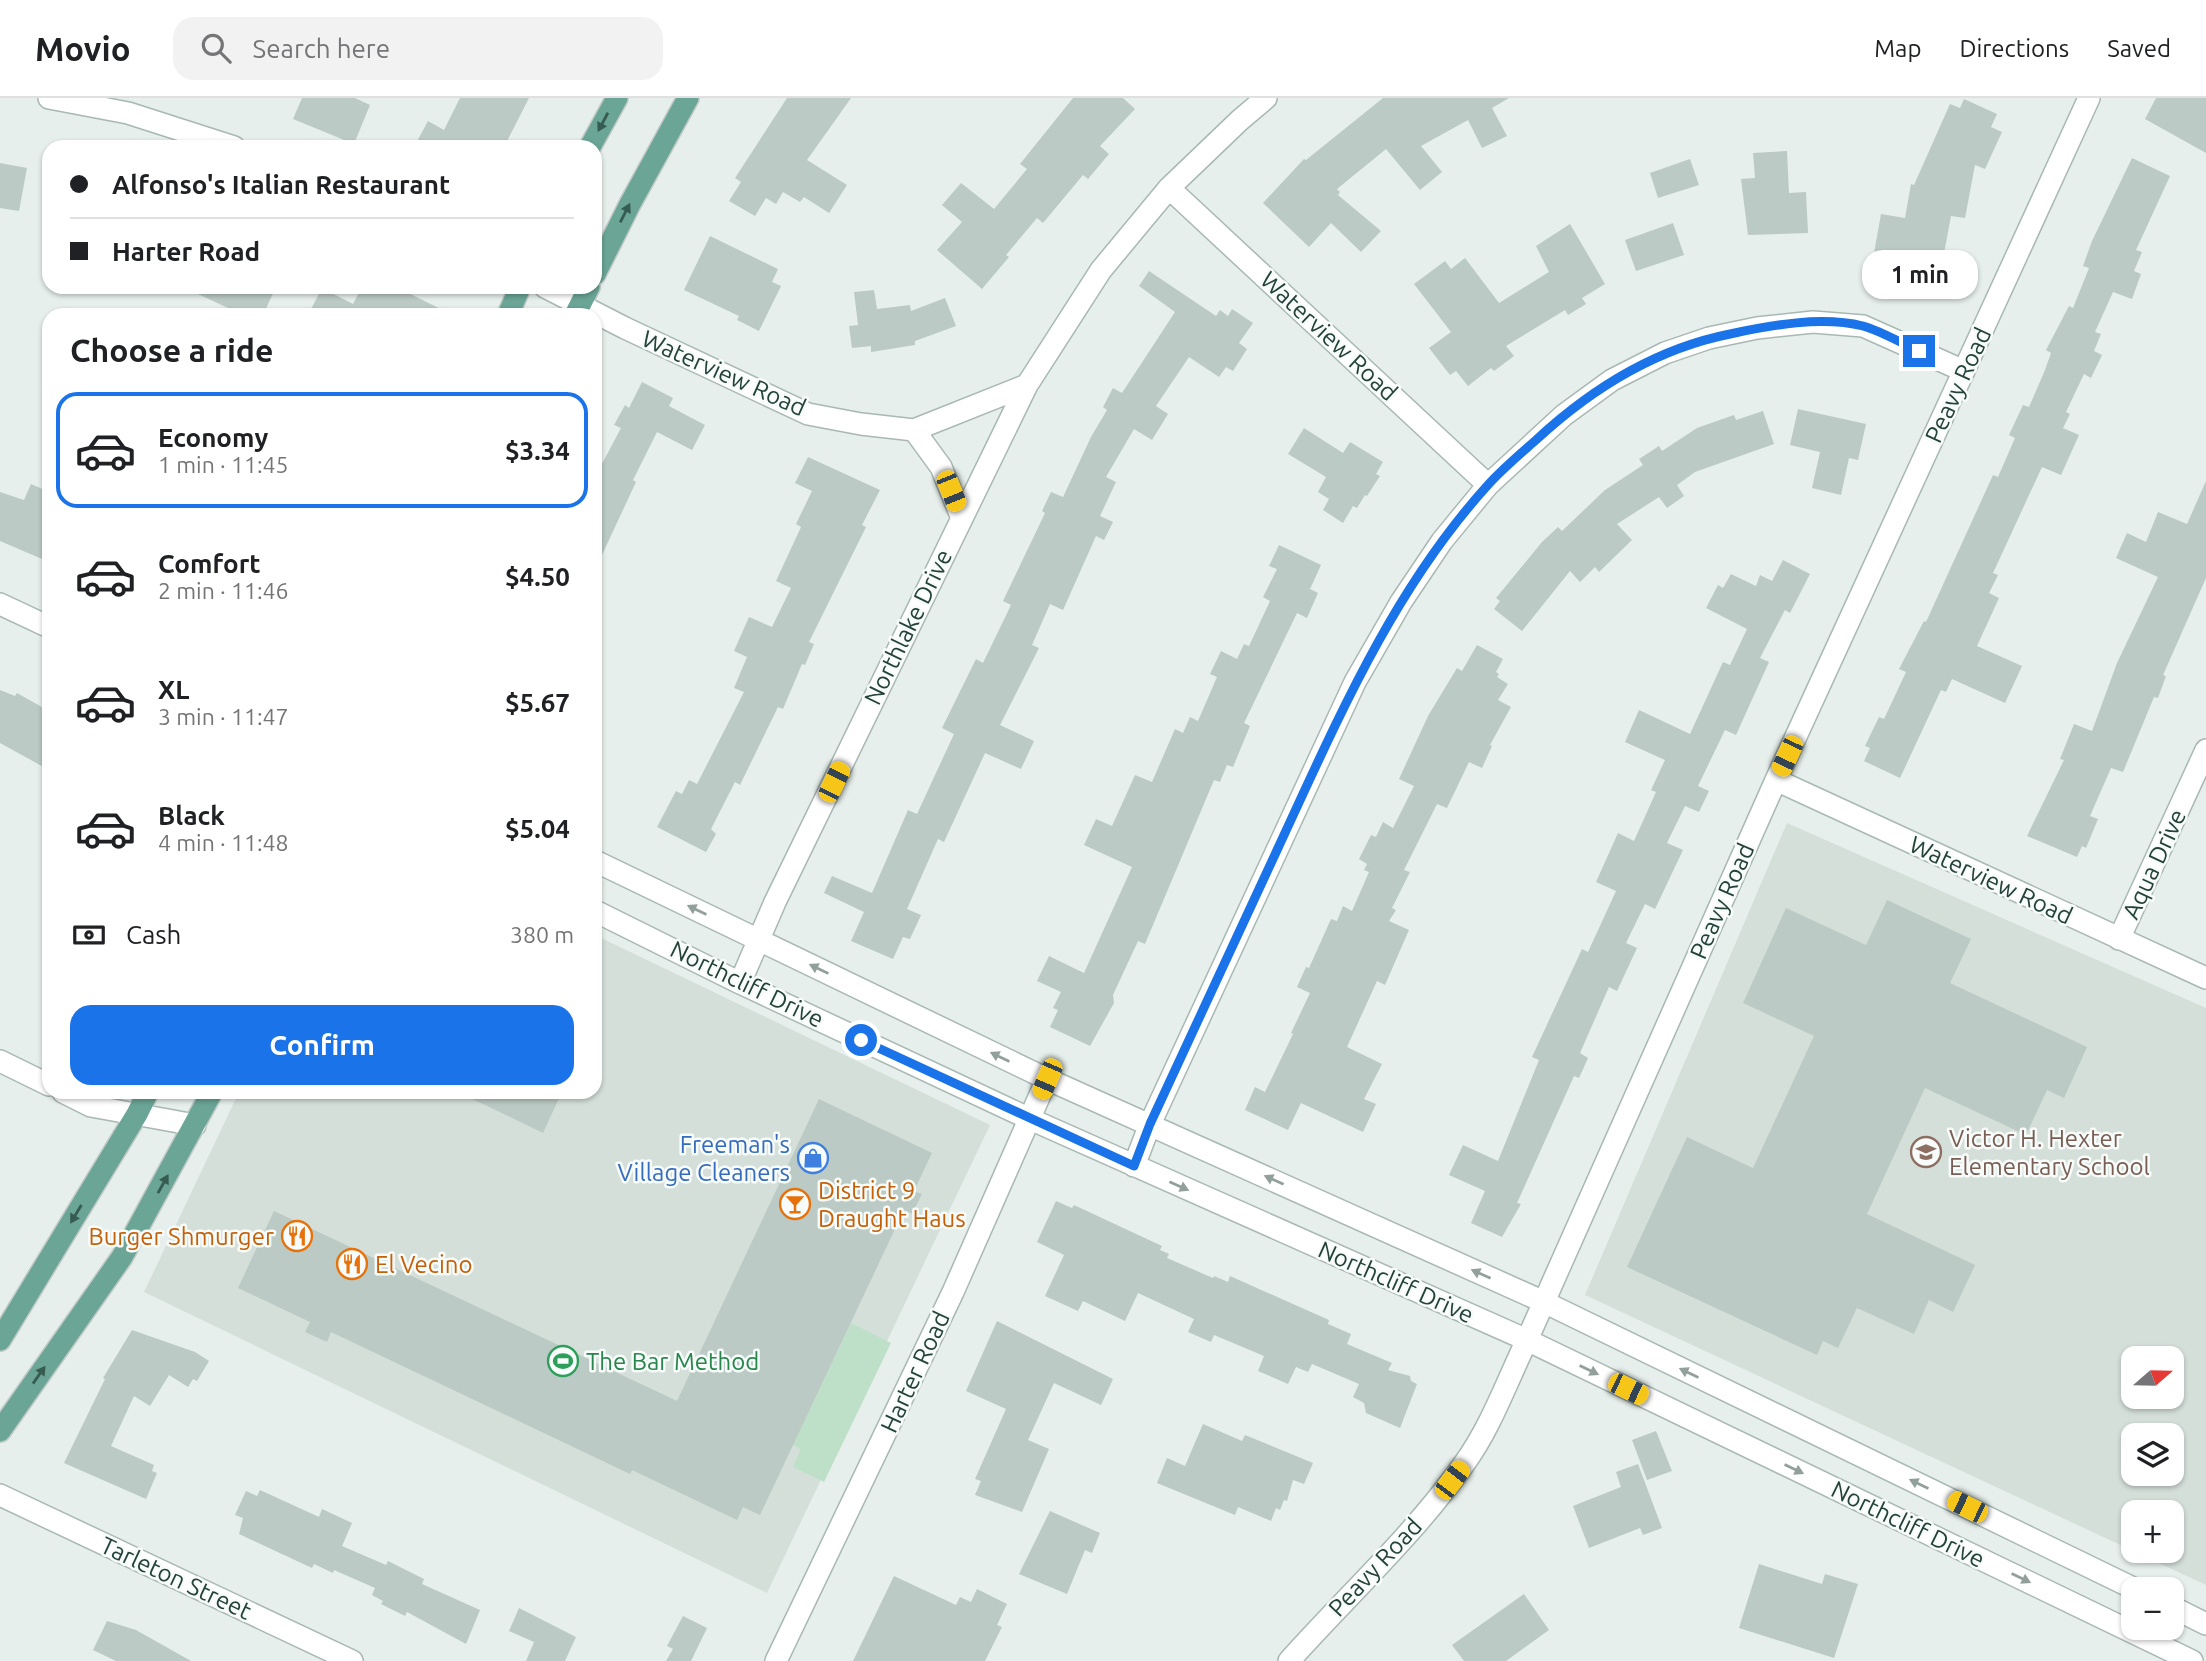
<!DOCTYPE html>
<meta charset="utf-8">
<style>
body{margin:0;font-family:Ubuntu,sans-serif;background:#f2f2f2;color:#202124;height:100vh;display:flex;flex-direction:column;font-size:26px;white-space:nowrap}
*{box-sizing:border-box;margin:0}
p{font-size:23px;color:#757577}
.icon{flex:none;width:38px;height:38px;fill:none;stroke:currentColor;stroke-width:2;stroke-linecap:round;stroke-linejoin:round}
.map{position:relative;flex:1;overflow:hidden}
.drawer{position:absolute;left:42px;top:210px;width:560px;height:791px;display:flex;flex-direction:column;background:#fff;border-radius:21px;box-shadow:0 2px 5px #0004}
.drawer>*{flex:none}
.guide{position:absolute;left:42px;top:42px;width:560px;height:154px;border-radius:21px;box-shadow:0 2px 5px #0004;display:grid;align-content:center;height:154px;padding:0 28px;background:#fff}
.needle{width:46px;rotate:70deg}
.tools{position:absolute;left:2121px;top:1248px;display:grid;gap:14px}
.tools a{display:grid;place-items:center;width:63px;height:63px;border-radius:14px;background:#fff;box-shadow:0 2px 5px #0004;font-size:35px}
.end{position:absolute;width:32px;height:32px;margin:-16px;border:9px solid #1a73e8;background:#fff;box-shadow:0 0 0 4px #fff}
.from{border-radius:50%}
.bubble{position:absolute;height:49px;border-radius:21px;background:#fff;box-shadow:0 2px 5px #0004;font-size:23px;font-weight:700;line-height:49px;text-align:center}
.car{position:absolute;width:21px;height:42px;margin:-21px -10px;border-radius:9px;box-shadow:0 0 5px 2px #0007;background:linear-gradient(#f5c518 24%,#345 0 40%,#f5c518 0 76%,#345 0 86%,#f5c518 0)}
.guide b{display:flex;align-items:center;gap:24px;height:66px;font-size:26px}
.guide b+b{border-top:2px solid #e0e0e0}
.guide i{width:18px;height:18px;background:#202124}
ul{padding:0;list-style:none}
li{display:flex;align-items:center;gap:21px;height:116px;margin:0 14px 10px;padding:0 14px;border:4px solid transparent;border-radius:21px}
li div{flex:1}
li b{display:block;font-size:26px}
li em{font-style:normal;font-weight:700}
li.on{border-color:#1a73e8}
li>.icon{width:63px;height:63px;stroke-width:1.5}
h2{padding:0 28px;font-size:32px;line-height:84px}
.pay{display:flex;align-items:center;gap:18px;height:77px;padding:0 28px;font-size:26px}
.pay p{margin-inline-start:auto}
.primary-button{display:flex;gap:14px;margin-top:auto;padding:14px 28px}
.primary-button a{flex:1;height:80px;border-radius:21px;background:#1a73e8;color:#fff;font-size:28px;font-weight:700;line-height:80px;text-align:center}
header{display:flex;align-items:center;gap:42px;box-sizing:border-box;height:98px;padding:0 35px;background:#fff;border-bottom:2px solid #e0e0e0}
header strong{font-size:33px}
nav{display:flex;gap:38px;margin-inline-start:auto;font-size:24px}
.search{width:490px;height:63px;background:#f2f2f2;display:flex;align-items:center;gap:18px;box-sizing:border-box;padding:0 24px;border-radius:21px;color:#757577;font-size:26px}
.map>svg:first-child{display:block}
.built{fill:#d4dfda;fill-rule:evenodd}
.green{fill:#bfe0c8}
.building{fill:#bbcac4}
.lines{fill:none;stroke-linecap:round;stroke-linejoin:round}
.minor-casing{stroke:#a8b8b2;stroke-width:24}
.major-casing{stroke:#c2cac8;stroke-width:24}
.minor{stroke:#fff;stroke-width:21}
.major{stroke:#6aa596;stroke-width:21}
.oneway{fill:#365b51}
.oneway2{fill:#92a09c}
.route{stroke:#1a73e8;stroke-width:9}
.labels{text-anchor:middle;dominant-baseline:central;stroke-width:5;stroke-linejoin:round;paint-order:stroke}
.street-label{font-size:24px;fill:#24423a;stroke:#f7fbf9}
.education-label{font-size:24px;fill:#785e54;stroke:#f7fbf9;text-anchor:start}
.shop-label{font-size:24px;fill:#366cbe;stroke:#f7fbf9;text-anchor:end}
.food-label{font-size:24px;fill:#c56008;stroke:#f7fbf9;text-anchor:start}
.leisure-label{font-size:24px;fill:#27864d;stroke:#f7fbf9;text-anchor:start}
</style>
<header>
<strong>Movio</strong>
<div class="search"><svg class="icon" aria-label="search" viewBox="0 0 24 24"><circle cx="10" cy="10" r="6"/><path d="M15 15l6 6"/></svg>Search here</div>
<nav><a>Map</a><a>Directions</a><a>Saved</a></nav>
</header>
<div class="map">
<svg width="2206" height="1563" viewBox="0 0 2206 1563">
<rect width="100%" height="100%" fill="#e6efeb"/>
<path class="built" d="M1787,725L2206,910V1487L1585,1197ZM2133,1260H2172V1298H2133ZM2133,1337H2172V1376H2133ZM2133,1414H2172V1452H2133Z
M595,837L990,1027L767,1495L144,1194L239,994H595Z"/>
<path class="green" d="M851,1225L891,1245L824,1384L793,1369L801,1351L793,1347Z"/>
<path class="building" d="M302,0H355L370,7L354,46L293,21Z
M460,0H529L504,49H414L428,23L444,32Z
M787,0H851L807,62L847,87L829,115L804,99L800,104L783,94L776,106L766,100L755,118L729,103L741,84L735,80Z
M1073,0H1123L1135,11L1100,48L1109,56L1088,81L1083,77L1043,125L1037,120L1006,157L1009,159L982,191L937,152L962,124L942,107L961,85L994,111L1027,71L1020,66Z
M1383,0H1509L1492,10L1507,38L1482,50L1468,22L1421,48L1442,74L1420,92L1386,51L1337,91L1340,94L1338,97L1381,133L1361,154L1331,125L1309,149L1263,105L1304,61L1306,62Z
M2156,0H2206V55L2145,21Z
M1964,1L1997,16L1991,29L2002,34L1985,71L1975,67L1965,120L1951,118L1942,166L1920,162L1919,165L1874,155L1881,116L1905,120L1911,86L1914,87L1950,6L1960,10Z
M1787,53L1789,95L1806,94L1808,135L1748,137L1741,81L1755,80L1753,55Z
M2132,60L2170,78L2136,152L2142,154L2134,173L2141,176L2132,201L2113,194L2095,234L2101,236L2094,253L2102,257L2091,280L2084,276L2066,314L2070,316L2063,330L2079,337L2061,377L2042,369L1993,475L1998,477L1989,495L1999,500L1977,548L2022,568L2005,605L1952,581L1946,594L1941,592L1900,680L1864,663L1870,650L1865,648L1879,619L1884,621L1906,574L1899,571L1924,523L1926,524L1993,377L1998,379L2015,340L2009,337L2023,307L2029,309L2045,272L2051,255L2046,252L2069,208L2073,210L2089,170L2083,168L2092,143Z
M1690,61L1699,87L1658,100L1650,75Z
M0,65L27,70L19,113L0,110Z
M1673,125L1684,157L1636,173L1625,142Z
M1570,126L1605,186L1582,200L1586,206L1568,217L1565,212L1506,248L1514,258L1494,273L1491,270L1468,288L1456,273L1450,277L1429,250L1451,234L1414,186L1445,163L1451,171L1465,160L1499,205L1549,174L1536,148Z
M710,138L778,171L772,184L781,188L759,233L737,222L739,218L684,192Z
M1149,173L1216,218L1220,212L1228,218L1232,211L1253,225L1239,245L1247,251L1233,273L1226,269L1219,279L1189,259L1156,308L1168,316L1152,342L1134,331L1106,379L1116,384L1100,418L1113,424L1104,442L1096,438L1063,512L1050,506L1032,547L1039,550L1000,627L1034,643L1021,671L985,655L944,744L938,741L907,811L921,817L910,841L903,839L893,861L851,843L864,814L824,795L832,778L872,795L908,712L917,716L954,636L942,630L976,561L983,565L1011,507L1003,503L1045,415L1042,413L1051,394L1063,399L1091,339L1107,312L1103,309L1113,290L1122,295L1175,214L1139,188Z
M183,189H276L263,217H243Z
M362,189H396L453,217H308L322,190L353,206Z
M874,192L877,211L910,207L911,213L945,200L956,228L915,243V247L871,254V248L852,250L849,228L858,227L854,194Z
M642,284L673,300L669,308L705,327L692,352L657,334L633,382L636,384L595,472V379L621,330L614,327L625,307L629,310Z
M1798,311L1866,326L1858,362L1849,360L1841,397L1812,390L1820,354L1790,347Z
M1763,313L1774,346L1695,374L1677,387L1684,398L1667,410L1659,399L1617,426L1632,442L1599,474L1595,469L1580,484L1570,473L1522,533L1494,511L1500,503L1496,500L1542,444L1558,429L1562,433L1605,392L1643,367L1639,361L1659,348L1662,353L1697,330L1734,317L1736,322Z
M1304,330L1343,355L1350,344L1383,364L1376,376L1380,378L1367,398L1365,397L1357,410L1353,408L1343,425L1323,412L1329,401L1318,394L1326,379L1288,356Z
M808,359L880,392L862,427L866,429L809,544L814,546L805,567L802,566L783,611L778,609L740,687L735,684L711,731L716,736L706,754L657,729L676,693L682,696L689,682L697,686L744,594L734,590L747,559L734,553L749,519L772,529L791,490L776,483L801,429L796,426L812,393L795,385Z
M2206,383V480L2163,577L2166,578L2158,600L2154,599L2123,674L2111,670L2090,718L2098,721L2086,750L2082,748L2077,759L2027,738L2064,662L2060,661L2074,626L2092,633L2117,565L2158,479L2116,460L2127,435L2146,444L2158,414L2187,426Z
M31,386L49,394V464L0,443V394L24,402Z
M1279,447L1321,467L1310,491L1318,495L1307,520L1297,515L1244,625L1250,628L1233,669L1227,667L1220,684L1214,682L1145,846L1138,843L1113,897L1114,905L1090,948L1050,929L1058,912L1053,910L1061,894L1037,883L1049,858L1084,875L1132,769L1084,747L1096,721L1112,728L1135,677L1152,684L1175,631L1183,635L1190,619L1198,623L1217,579L1210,576L1221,553L1237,561L1244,546L1249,548L1270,503L1263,499L1277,471L1269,468Z
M1783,462L1810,476L1790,515L1785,512L1760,560L1769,564L1736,637L1725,632L1698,688L1709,693L1699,714L1685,708L1667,745L1683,752L1655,811L1645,806L1626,845L1637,850L1617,893L1609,889L1580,955L1588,960L1579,980L1574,978L1517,1105L1521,1106L1502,1139L1471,1125L1485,1093L1449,1077L1463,1047L1498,1063L1539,962L1532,959L1582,851L1588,854L1616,793L1596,784L1618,735L1634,743L1656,694L1651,692L1665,662L1625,644L1639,612L1690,636L1723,564L1730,567L1747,531L1706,510L1718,487L1723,490L1731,476L1756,488L1760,477L1772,483Z
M1477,547L1503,561L1496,574L1499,576L1497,579L1508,586L1498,602L1511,609L1490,647L1492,648L1482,670L1469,664L1447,710L1437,706L1404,772L1410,774L1392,810L1396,812L1389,823L1409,832L1385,887L1377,883L1347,949L1382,966L1364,1001L1376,1006L1363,1034L1301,1005L1288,1032L1245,1012L1255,989L1265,994L1293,936L1291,935L1310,895L1297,889L1306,869L1309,870L1331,821L1337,823L1343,808L1352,813L1369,774L1364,772L1367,766L1359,761L1371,737L1376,739L1383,724L1393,730L1414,688L1399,681L1428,618L1457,570L1462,573Z
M0,592L15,598L17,595L49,613V672L0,645Z
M1887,802L1971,841L1950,885L2087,949L2064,1000L2047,992L2026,1037L1925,990L1867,1116L1975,1167L1953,1214L1929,1202L1914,1236L1857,1210L1838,1250L1823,1243L1817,1257L1627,1169L1687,1039L1753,1070L1814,938L1743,905L1786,810L1866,847Z
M458,994H562L543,1035Z
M819,1001L932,1055L914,1093L922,1096L912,1116L904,1112L760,1417L743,1409L737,1422L632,1372L630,1376L331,1234L327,1244L305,1234L310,1224L238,1190L274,1113L677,1303Z
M1056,1103L1072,1110L1074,1107L1162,1148L1160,1152L1169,1156L1167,1160L1213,1180L1214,1178L1228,1184L1230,1178L1329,1222L1328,1226L1351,1236L1347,1246L1392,1265L1388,1272L1410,1278L1411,1283L1417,1286L1400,1330L1366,1315L1364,1305L1353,1299L1359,1286L1312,1266L1308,1274L1296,1269L1288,1286L1258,1273L1264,1258L1214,1237L1211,1244L1188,1234L1194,1221L1138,1195L1125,1223L1083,1203L1078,1213L1045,1198L1064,1157L1037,1144Z
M997,1223L1113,1281L1101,1307L1054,1285L1028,1342L1049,1351L1022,1414L975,1397L981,1383L975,1381L1006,1311L966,1293Z
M132,1232L195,1254L209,1263L197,1283L193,1281L188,1289L169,1277L150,1308L134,1298L111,1348L154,1367L152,1373L157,1375L146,1401L64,1365L105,1281L103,1280Z
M1203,1326L1242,1343L1245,1337L1313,1365L1304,1386L1293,1382L1287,1403L1284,1402L1280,1412L1276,1410L1271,1423L1238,1409L1235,1417L1157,1385L1167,1360L1185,1368Z
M1656,1333L1672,1373L1647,1382L1632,1342Z
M1638,1366L1662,1430L1643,1437L1640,1430L1589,1450L1573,1408L1621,1389L1616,1374Z
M260,1392L319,1419L322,1411L352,1425L342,1448L386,1467L388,1463L424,1481L422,1486L480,1512L466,1546L407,1514L405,1518L381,1506L383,1503L372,1497L375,1490L334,1472L333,1475L314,1466L312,1470L239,1436L243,1420L235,1417L246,1393L257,1398Z
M1050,1413L1100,1435L1092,1455L1085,1452L1067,1496L1019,1476Z
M1759,1466L1822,1486L1825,1476L1858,1486L1834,1560L1739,1530Z
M894,1478L956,1507L960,1499L971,1504L977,1491L1007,1506L997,1527L1002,1529L985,1563H853Z
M1524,1496L1549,1532L1506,1563H1464L1452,1547Z
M519,1510L576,1539L565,1563H526L534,1544L509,1533Z
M683,1518L707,1530L691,1563H666L673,1551L667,1548Z
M107,1523L136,1532L191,1563H116L93,1552Z"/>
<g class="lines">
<g class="minor-casing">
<path id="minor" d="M49,0L128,15L234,49
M1169,90L1488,387
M545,189L625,230L808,316L861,326L914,332L1027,287
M914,332L941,369L961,418
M0,506L49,529
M1776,682L2206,880
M595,763L1047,981L1544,1204L2135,1491
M595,813L740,885L1030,1021L1527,1242L2192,1563
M2119,841L2206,652
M740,885L775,804L1027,287L1101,172L1169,90L1240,22L1266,0
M0,963L49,987
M63,994L91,1008L195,1027
M1134,1068L1150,1026L1355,584L1401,504L1442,443L1488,387L1564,317L1612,282L1665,255L1709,240L1757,230L1813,224L1863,228L1964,273
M0,1397L352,1563
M2172,1509L2206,1526
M776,1563L953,1194L1047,981
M1289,1563C1347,1498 1413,1438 1464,1366C1491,1329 1507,1283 1527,1242L1776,682L2089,0"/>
</g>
<g class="major-casing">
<path id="major" d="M590,49L617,0
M595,176L630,106L688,0
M508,217L520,189
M575,217L589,189
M0,1242L137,1016L148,994
M0,1333L122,1159L212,994"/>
</g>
<use href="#minor" class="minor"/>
<use href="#major" class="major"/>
</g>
<defs><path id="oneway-solid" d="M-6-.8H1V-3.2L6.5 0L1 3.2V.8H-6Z" transform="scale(1.75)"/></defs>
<g class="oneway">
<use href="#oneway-solid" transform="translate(603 24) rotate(118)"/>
<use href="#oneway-solid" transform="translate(625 115) rotate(-63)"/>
<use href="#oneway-solid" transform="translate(163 1086) rotate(-61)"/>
<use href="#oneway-solid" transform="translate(76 1116) rotate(121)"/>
<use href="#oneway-solid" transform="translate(39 1277) rotate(-55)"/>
</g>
<g class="oneway2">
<use href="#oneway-solid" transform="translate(697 812) rotate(-154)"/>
<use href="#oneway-solid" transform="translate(819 871) rotate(-154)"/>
<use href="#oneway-solid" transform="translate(1000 959) rotate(-154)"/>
<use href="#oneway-solid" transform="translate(1274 1082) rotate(-156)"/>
<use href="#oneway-solid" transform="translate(1179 1088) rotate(24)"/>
<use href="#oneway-solid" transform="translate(1481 1176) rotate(-156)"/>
<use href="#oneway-solid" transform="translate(1589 1272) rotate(26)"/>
<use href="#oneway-solid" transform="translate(1689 1275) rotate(-154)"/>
<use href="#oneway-solid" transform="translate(1794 1371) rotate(26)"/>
<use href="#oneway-solid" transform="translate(1919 1386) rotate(-154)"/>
<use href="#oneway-solid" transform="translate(2021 1480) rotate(26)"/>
</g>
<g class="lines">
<path class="route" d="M861,942L1134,1068L1150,1026C1193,934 1236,842 1278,750C1337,623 1392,493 1487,388C1501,372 1519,357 1536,342C1591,291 1655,251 1730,236C1771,227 1822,218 1863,228C1881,233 1901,245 1919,253"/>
</g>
<defs>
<g id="school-ring" transform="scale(1.575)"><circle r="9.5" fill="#f7fbf9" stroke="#8d6e63" stroke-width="1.5"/><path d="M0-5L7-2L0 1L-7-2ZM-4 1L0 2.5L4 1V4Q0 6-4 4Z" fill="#8d6e63"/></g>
<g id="shop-ring" transform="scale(1.575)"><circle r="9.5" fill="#f7fbf9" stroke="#3f7fe0" stroke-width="1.5"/><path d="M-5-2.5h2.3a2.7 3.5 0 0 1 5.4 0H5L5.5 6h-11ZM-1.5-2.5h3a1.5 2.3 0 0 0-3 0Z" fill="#3f7fe0"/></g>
<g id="bar-ring" transform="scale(1.575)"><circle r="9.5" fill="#f7fbf9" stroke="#e8710a" stroke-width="1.5"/><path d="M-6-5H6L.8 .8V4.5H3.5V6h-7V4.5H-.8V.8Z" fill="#e8710a"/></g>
<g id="restaurant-ring" transform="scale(1.575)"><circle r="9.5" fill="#f7fbf9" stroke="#e8710a" stroke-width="1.5"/><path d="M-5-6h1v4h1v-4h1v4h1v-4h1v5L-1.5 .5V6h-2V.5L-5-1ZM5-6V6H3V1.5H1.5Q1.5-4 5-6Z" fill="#e8710a"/></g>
<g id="stadium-ring" transform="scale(1.575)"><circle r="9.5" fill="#f7fbf9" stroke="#2e9e5b" stroke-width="1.5"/><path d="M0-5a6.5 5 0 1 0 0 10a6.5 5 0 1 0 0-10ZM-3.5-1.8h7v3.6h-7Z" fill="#2e9e5b"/></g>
</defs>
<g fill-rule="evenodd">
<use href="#school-ring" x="1926" y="1054"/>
<use href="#shop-ring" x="813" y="1060"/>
<use href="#bar-ring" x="795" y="1106"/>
<use href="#restaurant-ring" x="297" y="1138"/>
<use href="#restaurant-ring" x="352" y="1166"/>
<use href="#stadium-ring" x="563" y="1263"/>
</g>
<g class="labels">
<g class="street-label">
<text transform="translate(1329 238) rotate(43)">Waterview Road</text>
<text transform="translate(724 275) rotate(24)">Waterview Road</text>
<text transform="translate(1958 287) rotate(-65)">Peavy Road</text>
<text transform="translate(908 529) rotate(-64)">Northlake Drive</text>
<text transform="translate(2154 766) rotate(-65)">Aqua Drive</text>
<text transform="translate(1991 782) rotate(25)">Waterview Road</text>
<text transform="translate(1722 803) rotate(-66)">Peavy Road</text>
<text transform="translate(747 886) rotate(26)">Northcliff Drive</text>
<text transform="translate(1396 1184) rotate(24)">Northcliff Drive</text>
<text transform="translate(915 1274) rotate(-65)">Harter Road</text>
<text transform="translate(1908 1426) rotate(26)">Northcliff Drive</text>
<text transform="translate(1375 1469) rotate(-47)">Peavy Road</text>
<text transform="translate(176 1480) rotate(25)">Tarleton Street</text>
</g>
<g class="education-label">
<text x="1949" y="1040">Victor H. Hexter<tspan x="1949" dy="28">Elementary School</tspan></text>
</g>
<g class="shop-label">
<text x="790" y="1046">Freeman's<tspan x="790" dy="28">Village Cleaners</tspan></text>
</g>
<g class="food-label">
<text x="818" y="1092">District 9<tspan x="818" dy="28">Draught Haus</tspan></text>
<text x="274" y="1138" text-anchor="end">Burger Shmurger</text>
<text x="375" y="1166">El Vecino</text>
</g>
<g class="leisure-label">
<text x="586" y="1263">The Bar Method</text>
</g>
</g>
</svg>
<div class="tools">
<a><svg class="needle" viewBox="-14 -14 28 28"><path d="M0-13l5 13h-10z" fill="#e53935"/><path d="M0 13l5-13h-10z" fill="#757577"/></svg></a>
<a><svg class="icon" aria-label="layers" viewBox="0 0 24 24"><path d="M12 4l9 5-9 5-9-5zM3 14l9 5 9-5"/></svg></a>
<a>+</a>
<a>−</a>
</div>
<i class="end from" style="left:861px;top:942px"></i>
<i class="end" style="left:1919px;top:253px"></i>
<div class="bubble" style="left:1862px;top:152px;width:116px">1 min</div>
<i class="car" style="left:951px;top:393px;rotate:158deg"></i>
<i class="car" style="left:1787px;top:658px;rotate:205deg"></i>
<i class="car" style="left:834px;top:684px;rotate:26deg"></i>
<i class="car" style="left:1047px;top:981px;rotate:203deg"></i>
<i class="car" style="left:1628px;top:1291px;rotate:116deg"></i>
<i class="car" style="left:1452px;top:1382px;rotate:37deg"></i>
<i class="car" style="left:1967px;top:1409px;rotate:296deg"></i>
<div class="guide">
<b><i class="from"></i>Alfonso's Italian Restaurant</b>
<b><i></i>Harter Road</b>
</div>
<section class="drawer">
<h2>Choose a ride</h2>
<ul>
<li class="on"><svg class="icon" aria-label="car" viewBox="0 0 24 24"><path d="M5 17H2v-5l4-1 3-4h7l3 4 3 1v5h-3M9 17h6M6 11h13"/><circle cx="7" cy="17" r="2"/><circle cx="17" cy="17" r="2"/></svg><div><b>Economy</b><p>1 min · 11:45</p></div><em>$3.34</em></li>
<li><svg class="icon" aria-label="car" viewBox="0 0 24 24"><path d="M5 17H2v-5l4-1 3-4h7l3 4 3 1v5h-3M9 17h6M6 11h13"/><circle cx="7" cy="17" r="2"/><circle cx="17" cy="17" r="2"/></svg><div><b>Comfort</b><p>2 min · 11:46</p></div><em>$4.50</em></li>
<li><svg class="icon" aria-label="car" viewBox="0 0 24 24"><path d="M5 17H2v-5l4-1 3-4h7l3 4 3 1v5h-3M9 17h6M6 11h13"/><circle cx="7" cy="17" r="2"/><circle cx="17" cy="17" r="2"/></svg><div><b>XL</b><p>3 min · 11:47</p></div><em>$5.67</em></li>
<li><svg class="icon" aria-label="car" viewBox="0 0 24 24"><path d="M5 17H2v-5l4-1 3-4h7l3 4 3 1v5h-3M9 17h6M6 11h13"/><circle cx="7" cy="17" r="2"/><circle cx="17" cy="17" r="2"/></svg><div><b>Black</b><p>4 min · 11:48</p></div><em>$5.04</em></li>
</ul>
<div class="pay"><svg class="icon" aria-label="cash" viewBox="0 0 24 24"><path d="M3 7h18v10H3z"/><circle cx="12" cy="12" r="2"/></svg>Cash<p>380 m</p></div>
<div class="primary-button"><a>Confirm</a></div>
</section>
</div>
